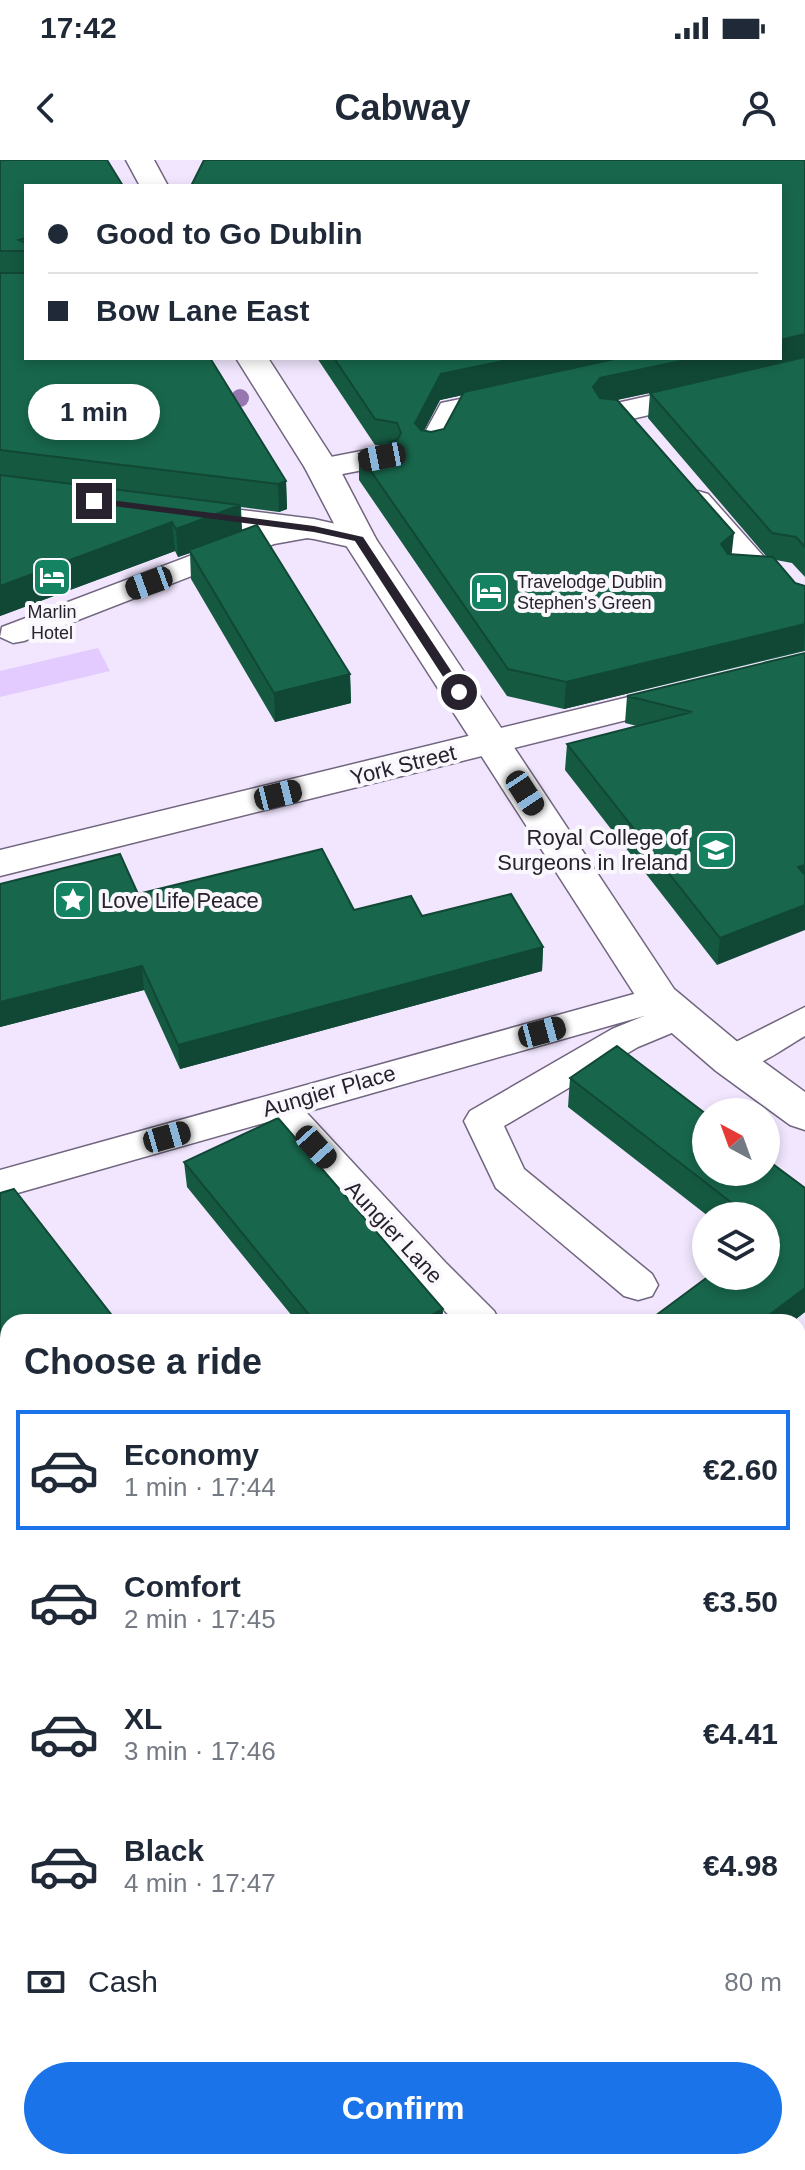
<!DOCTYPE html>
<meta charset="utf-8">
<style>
body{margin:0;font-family:Arial,sans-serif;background:#f6f6f7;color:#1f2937;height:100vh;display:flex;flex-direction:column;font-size:30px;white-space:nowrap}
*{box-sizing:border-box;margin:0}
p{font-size:26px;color:#747a83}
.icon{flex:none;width:44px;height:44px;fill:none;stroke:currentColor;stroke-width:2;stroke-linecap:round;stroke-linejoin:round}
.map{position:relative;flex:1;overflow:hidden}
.panel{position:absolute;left:0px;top:1154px;width:806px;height:856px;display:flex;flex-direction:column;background:#fff;border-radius:24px 24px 0 0;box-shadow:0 4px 12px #0003}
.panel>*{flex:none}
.top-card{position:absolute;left:24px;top:24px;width:758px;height:176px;border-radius:0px;box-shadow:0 4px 12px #0003;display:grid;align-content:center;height:176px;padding:0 24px;background:#fff}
.needle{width:52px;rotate:319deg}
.buttons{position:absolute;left:692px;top:938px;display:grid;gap:16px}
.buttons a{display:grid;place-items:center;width:88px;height:88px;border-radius:50%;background:#fff;box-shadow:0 4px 12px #0003;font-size:40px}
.end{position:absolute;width:36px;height:36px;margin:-18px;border:10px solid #27222d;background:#fff;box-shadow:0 0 0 4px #fff}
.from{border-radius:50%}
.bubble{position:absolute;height:56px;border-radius:28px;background:#fff;box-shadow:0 4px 12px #0003;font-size:26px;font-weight:700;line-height:56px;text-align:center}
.car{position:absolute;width:24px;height:48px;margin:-24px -12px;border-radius:10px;box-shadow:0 0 6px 2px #0007;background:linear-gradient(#222 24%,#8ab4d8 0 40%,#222 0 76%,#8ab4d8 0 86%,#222 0)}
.top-card b{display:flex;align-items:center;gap:28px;height:76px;font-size:30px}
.top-card b+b{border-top:2px solid #e0e1e3}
.top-card i{width:20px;height:20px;background:#1f2937}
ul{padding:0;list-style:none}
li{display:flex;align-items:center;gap:24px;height:120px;margin:0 16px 12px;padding:0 8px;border:4px solid transparent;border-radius:0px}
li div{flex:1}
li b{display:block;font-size:30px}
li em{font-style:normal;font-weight:700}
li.current{border-color:#1a73e8}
li>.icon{width:72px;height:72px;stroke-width:1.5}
h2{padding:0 24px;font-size:36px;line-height:96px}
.pay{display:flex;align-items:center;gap:20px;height:88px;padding:0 24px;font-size:30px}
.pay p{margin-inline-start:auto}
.action{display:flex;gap:16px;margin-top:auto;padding:16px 24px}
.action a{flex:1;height:92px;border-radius:48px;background:#1a73e8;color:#fff;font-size:32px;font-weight:700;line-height:92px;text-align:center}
.status{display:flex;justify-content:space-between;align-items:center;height:56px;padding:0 40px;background:#fff;direction:ltr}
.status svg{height:22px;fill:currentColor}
header{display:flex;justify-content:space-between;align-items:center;height:104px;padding:0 24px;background:#fff;font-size:36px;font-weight:700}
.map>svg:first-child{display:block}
.green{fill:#e3caff}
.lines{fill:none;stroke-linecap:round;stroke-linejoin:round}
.service-casing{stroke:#71657f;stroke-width:3}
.minor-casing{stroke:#71657f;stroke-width:3}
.tertiary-casing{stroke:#71657f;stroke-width:3}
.secondary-casing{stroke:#71657f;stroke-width:3}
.service{fill:#fff;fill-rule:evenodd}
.minor{fill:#fff;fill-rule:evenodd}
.tertiary{fill:#fff;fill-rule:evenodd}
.secondary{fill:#fff;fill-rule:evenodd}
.tree{fill:#9677b0}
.wall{fill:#155941;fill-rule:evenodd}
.shaded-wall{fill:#114835}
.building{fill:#18674c;stroke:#114835;stroke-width:2}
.route{fill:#27222d}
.labels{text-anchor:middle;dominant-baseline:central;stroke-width:8;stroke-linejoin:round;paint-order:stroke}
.far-poi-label{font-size:18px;fill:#27222d;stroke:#faf7fd;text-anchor:start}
.street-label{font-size:22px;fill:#27222d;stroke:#faf7fd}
.poi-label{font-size:22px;fill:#27222d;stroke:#faf7fd;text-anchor:end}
</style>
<div class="status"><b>17:42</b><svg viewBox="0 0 49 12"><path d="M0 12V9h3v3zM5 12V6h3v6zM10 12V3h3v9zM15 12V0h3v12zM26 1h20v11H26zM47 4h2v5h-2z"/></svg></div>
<header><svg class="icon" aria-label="back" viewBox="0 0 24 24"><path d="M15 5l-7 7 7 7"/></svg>Cabway<svg class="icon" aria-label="person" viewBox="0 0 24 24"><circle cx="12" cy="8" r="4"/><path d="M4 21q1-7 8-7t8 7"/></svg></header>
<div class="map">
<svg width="805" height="2010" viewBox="0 0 805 2010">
<rect width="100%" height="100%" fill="#f1e6fe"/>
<path class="green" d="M98,488L110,511L0,537V511Z"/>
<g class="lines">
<g class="service-casing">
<path id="service" d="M504,230L514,232L518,238L514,244L462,255L441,293L431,295L421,293L417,287L441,243Z
M698,331L708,334L764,397L768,403C759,416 740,421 725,417L721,411L735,400L684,340L688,334Z
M314,360L324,363L329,369L324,375L274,384L24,481L13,483L0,477L2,467L258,370Z
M659,827L672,830L677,839L674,845L691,847L696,856L691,865L638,887L504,966L524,1009L652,1114L658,1125L652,1136L638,1140L624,1136L496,1028L464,961L470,951L612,869L644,856L306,952L445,1102L494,1151L500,1162H455L271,961L0,1038V1010Z
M805,847V876C780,890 747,918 718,909L713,900L718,891Z"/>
</g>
<g class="minor-casing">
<path id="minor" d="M805,201V219L610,264L599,261L594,254L599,247Z
M382,287L394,290L398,297L394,304L322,318L310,315L305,308L310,301Z
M184,343L314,359L371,372L376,379L371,386L359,389L314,379L172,360L167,353L172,346Z
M682,524L695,527L700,535L695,543L0,716V690Z
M805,1271V1314L798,1316V1274Z
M8,1620V1670L2,1671L8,1674V1731L0,1727V1622Z
M8,1927V1990L0,1993V1930Z"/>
</g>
<g class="tertiary-casing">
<path id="tertiary" d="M126,0H154L168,26H140Z
M236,198H268L339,308L376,379L674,829L746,889L805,932V970L790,965L716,911L644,849L342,379L305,308Z"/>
</g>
<g class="secondary-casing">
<path id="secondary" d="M0,1449L8,1452V1506L0,1504Z
M555,2002H624L627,2010H558Z"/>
</g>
<use href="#service" class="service"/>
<use href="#minor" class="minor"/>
<use href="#tertiary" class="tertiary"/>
<use href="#secondary" class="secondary"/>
</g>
<circle class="tree" cx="240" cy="238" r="9"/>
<path class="wall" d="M0,0L26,26V198L286,321L287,349L279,352L241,347L242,370L350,514L351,543L275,562L191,419L190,393L178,397L175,391L0,456Z
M805,0V417L792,403L776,400L795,423L805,426V491L564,549L507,536L359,320V294L389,287L375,285L317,198H780ZM650,233L648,258L766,396L731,394L617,240ZM463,235L444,269L431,272L424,271L440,240Z
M805,493L717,805L565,610L567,584L637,566L625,563L627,536Z
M0,724L422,756L543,787L542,811L180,909L144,830L0,867Z
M570,918L805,1028V1152L792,1162H647L766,1116V1056H708L568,947Z
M184,1002L443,1149L442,1162H297L187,1027Z
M0,1033L8,1162V1288L0,1276Z"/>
<path class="shaded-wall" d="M805,174V199L598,244L593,227L600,218L695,198H780V180Z
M517,198H606L605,204L440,240L414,289L415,263L441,214Z
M286,321L287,349L279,352L278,324Z
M240,345L242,373L189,390L190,393L178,397L176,369Z
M172,362L175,391L0,456V426Z
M734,373L731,400L721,384Z
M805,464L804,490L564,549L566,522Z
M350,514L351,543L275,562L274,533Z
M805,705V730L798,707Z
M805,745V770L717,805L720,778Z
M543,787L542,811L180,909L178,885Z
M142,806L144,830L0,867V842Z
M805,1128V1152L792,1162H760Z
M443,1149L442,1162H418Z
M805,1530V1551L798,1557V1536Z"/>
<path class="building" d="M0,0H107L123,26H26V78L19,80L26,83V198H210L286,321L278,324L0,290V113H25V91H0Z
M204,0H805V174L780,180V26H191Z
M805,197V387L796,377L772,373L650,233Z
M334,198H517L441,214L415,263L421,270L431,272L444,269L464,232L619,198H695L600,218L593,227L600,238L617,240L734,373L721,384L728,394L773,397L795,423L805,426V464L566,522L508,509L359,294L393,286L390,282L397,280L401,273L397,263L375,259Z
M0,315L240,345L176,369L172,362L0,426Z
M257,365L350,514L274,533L189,390Z
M805,493V705L798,707L805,715V745L720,778L567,584L692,552L627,536Z
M322,689L354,750L411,736L422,756L511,734L543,787L178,885L142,806L0,842V724L120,694L138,734Z
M617,886L706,954V1012H766V999L805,1028V1128L760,1162H647L709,1116H766V1074L770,1072L766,1069V1056H749L570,918Z
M278,958L443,1149L418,1162H315L184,1002Z
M14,1029L117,1162H8V1271L0,1260V1033Z
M805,1402V1530L798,1536V1408Z
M41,2002H418L430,2010H32Z"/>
<path class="route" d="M94,338L314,366L363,377L465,532L455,535L355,381L314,372L90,343Z"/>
<defs>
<g id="hotel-square" transform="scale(2)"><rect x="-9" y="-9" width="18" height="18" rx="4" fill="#148361" stroke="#faf7fd"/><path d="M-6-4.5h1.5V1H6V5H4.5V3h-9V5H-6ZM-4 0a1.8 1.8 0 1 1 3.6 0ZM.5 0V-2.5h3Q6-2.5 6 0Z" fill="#fff"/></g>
<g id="university-square" transform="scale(2)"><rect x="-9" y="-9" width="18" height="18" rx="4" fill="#148361" stroke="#faf7fd"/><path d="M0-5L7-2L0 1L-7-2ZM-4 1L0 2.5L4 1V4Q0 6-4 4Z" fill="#fff"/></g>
<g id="sight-square" transform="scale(2)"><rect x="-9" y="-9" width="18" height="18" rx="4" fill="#148361" stroke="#faf7fd"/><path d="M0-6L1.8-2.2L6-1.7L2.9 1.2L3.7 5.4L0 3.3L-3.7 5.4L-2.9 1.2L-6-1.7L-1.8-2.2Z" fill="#fff"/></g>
</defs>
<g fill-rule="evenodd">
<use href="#hotel-square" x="52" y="417"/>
<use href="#hotel-square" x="489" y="432"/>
<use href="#university-square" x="716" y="690"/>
<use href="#sight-square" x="73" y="740"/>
</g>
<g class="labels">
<g class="far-poi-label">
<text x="517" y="422">Travelodge Dublin<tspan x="517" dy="21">Stephen's Green</tspan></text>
<text x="52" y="452" text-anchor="middle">Marlin<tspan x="52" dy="21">Hotel</tspan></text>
</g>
<g class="street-label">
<text transform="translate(403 605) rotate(-14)">York Street</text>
<text transform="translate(329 931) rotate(-16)">Aungier Place</text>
<text transform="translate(394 1072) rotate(47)">Aungier Lane</text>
</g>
<g class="poi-label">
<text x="688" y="677">Royal College of<tspan x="688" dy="25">Surgeons in Ireland</tspan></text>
<text x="101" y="740" text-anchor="start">Love Life Peace</text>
</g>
</g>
</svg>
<div class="buttons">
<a><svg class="needle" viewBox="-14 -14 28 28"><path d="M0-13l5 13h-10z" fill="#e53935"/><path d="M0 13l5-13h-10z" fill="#747a83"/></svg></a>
<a><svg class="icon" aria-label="layers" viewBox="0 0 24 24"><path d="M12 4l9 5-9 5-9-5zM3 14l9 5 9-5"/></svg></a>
</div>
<i class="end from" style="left:459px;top:532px"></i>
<i class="end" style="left:94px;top:341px"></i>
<div class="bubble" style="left:28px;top:224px;width:132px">1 min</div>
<i class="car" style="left:382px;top:297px;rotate:259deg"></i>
<i class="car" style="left:149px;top:423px;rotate:250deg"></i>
<i class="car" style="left:525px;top:633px;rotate:147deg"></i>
<i class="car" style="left:278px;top:635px;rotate:76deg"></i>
<i class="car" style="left:542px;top:872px;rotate:75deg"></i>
<i class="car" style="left:167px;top:977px;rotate:74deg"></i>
<i class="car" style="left:316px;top:987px;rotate:138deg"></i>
<div class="top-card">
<b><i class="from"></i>Good to Go Dublin</b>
<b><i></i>Bow Lane East</b>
</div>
<section class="panel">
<h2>Choose a ride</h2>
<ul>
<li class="current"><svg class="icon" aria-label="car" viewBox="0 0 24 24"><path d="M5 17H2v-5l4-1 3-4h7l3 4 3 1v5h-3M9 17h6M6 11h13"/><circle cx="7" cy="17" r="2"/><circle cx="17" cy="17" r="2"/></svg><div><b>Economy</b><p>1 min · 17:44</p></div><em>€2.60</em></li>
<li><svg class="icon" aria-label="car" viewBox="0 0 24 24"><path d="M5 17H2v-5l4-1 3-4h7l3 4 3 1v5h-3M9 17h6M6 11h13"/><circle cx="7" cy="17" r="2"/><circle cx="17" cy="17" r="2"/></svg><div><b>Comfort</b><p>2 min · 17:45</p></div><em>€3.50</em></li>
<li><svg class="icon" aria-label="car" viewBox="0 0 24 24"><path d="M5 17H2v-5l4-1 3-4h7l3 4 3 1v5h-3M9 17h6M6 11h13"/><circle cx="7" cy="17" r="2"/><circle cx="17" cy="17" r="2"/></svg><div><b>XL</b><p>3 min · 17:46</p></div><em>€4.41</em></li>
<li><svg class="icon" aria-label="car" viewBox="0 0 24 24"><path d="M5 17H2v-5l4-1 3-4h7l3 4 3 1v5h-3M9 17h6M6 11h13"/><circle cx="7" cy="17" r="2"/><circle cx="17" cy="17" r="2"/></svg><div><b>Black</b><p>4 min · 17:47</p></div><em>€4.98</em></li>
</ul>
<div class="pay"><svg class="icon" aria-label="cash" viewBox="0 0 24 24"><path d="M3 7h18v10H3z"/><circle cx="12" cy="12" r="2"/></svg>Cash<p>80 m</p></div>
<div class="action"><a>Confirm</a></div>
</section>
</div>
